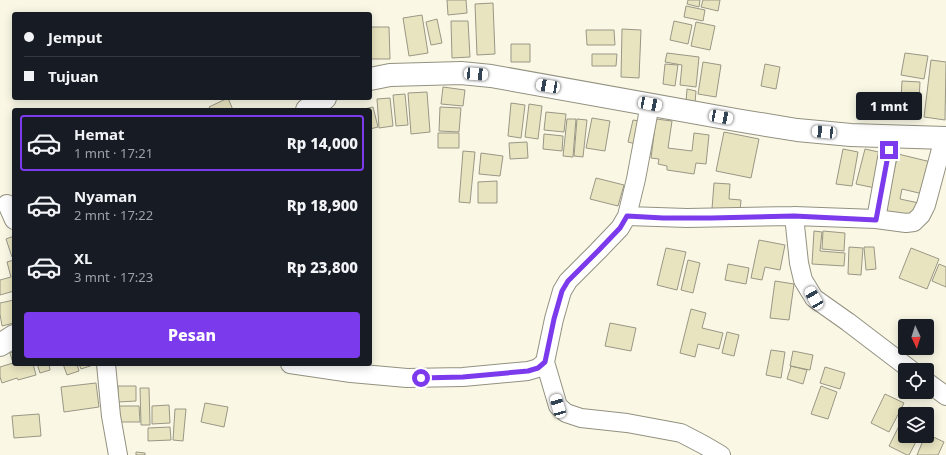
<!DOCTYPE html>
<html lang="id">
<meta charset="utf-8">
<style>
body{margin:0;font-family:"Noto Sans",sans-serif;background:#242831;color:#f1f3f6;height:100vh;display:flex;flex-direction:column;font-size:15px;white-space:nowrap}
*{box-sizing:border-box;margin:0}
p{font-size:13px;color:#9ea1a6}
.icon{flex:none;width:22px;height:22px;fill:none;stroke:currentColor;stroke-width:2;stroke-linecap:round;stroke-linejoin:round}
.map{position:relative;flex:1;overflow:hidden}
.side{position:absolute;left:12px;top:108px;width:360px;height:258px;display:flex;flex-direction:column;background:#171b24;border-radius:4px;box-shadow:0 2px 10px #0003}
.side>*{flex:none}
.top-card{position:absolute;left:12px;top:12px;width:360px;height:88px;border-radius:4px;box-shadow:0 2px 10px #0003;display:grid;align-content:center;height:88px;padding:0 12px;background:#171b24}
.needle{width:26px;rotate:176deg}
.controls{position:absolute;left:898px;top:319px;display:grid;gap:8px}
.controls a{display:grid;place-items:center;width:36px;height:36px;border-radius:4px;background:#171b24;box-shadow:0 2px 10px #0003;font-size:20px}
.end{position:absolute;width:18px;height:18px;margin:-9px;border:5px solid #7c3aed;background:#fff;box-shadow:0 0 0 2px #fff}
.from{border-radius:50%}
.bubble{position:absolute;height:28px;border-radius:4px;background:#171b24;box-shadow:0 2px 10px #0003;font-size:13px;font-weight:800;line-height:28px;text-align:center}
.car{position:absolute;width:12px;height:24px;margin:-12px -6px;border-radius:5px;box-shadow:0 0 3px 1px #0007;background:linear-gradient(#fff 24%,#345 0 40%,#fff 0 76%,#345 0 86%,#fff 0)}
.top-card b{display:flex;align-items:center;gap:14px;height:38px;font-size:15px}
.top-card b+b{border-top:1px solid #363941}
.top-card i{width:10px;height:10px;background:#f1f3f6}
ul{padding:7px 0 0;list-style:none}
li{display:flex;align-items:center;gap:12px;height:56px;margin:0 8px 6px;padding:0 4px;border:2px solid transparent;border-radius:4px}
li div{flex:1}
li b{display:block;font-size:15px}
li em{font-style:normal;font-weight:800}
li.current{border-color:#7c3aed}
li>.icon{width:36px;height:36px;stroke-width:1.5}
.action{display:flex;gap:8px;margin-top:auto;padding:8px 12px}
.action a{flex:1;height:46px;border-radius:4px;background:#7c3aed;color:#fff;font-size:16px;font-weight:800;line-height:46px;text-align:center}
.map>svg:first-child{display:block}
.building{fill:#e8e4c0;stroke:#999785}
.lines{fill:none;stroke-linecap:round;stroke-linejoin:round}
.street-casing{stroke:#939180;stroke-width:20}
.secondary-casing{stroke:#939180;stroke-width:24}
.street{stroke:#fff;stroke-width:18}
.secondary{stroke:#fff;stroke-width:22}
.route{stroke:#7c3aed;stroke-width:5}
</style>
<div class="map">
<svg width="946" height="455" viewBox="0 0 946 455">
<rect width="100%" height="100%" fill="#faf8e5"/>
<path class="building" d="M447,0H466L467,13L448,15Z
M688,0H700L699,7L687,4Z
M703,0H720L718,11L701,7Z
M493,3L495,54L477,55L475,4Z
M686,6L705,10L703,21L684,17Z
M422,15L428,53L409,56L403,18Z
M437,19L442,43L431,45L426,22Z
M451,21H468L470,57L452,58Z
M674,21L692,25L688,44L670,40Z
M696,22L715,26L710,50L691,46Z
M370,27H389L390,59H370Z
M622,29L641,30L639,78L621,77Z
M586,30H614L615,45H587Z
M511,44H530V62H511Z
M667,53L699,57L696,87L680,85L682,65L665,62Z
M905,53L928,56L924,79L901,75Z
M592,54H617L616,66H592Z
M931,60L946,62L945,120L924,117Z
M703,62L721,65L716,97L698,94Z
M665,64L678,65L675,86L663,84Z
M765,64L780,67L776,89L761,86Z
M902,81L920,82L919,100L901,99Z
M443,87L465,90L463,106L441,104Z
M687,89L696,91L695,103L686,102Z
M427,92L430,132L411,134L408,93Z
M405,94L408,125L396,126L393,95Z
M228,98L233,110H211L209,107Z
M390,98L393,126L379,128L377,99Z
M511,103L525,105L521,138L508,136Z
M529,104L542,106L538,139L525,137Z
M373,107L378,127L370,129V110H360Z
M440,107L461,108L459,132L439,131Z
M546,112L566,114L564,132L544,130Z
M592,118L610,121L605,151L586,148Z
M567,119H576L573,157L563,156Z
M577,119L587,120L583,157L574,156Z
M656,119L672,121L668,148L692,151L694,133L709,135L706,164L696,163L694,174L667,170V166L658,164L659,159L651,158Z
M633,120L644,122L640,145L628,142Z
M724,132L759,139L751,178L716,171Z
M438,133H459V148H438Z
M544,134L563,136L562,151L543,149Z
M527,142L528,158L510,159L509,143Z
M843,149L858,152L852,186L836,184Z
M865,149L883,153L875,188L856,184Z
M463,151L475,152L470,203L459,202Z
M481,153L503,156L500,176L479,174Z
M898,154L931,162L923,194L902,189L900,199L919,203L915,219L884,212Z
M596,178L624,185L618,206L590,199Z
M497,181V203H478V182Z
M714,183L730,184L729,199L741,200L740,211L712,209Z
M814,231L822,232L820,251L845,253L844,266L812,264Z
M823,231L845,233L844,251L822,249Z
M14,236V256L12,257L6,239Z
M759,240L785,245L780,270L765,267L762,280L751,278Z
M849,247L863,248L861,275L848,274Z
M864,247H874L876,269L866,270Z
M666,248L686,252L677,290L657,285Z
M911,248L939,259L927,289L899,278Z
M14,260V291L0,295V280L11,277L7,262Z
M688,260L700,263L693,293L681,290Z
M728,264L749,268L746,284L725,280Z
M939,264L946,267V287L932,281Z
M775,281L794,284L789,320L770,318Z
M14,300V323L2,326L0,314V303Z
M691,309L706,313L702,328L723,333L719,349L698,344L695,357L680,353Z
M610,323L636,328L631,351L605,346Z
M727,332L739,335L734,356L722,353Z
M771,350L785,352L781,378L766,375Z
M793,351L813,355L810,370L790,366Z
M14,352V364H33L36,375L18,380L17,378L2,383L0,377V367L13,363L10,353Z
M37,364H49L50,370L40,373Z
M63,364H77L79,371L67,375Z
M79,364H93V365L81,369Z
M791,366L807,370L803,384L787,379Z
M825,367L845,373L840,389L820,383Z
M96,383L99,407L64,412L61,387Z
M118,386H136V401L118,402Z
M821,386L837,392L828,419L811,414Z
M140,388H149L150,425H141Z
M885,394L904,403L889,432L871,423Z
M205,403L228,407L224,427L201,422Z
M169,405L170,423L152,424V406Z
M119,406H139L140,422H120Z
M909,407L924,414H905Z
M175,409H186L183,441L173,440Z
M39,414L41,436L14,438L12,416Z
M905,414V436H919L909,455H907L889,446Z
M170,427L171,440L148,441V428Z
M927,434L944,442L938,455H917L925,436H927Z
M136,452L145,453V455H136Z"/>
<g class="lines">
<g class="street-casing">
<path id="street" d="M7,204L14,220
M627,216L687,218L794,216L876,219L906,223L914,222L921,215L926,205L944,138
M794,216L799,263L803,280L814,298L848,322L911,370
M876,219L891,136
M545,362L558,406L566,413L581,418L627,423L681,433L704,445L721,455
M106,364L111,416L118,455
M290,364L351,373L407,378L463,377L528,371L538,368L545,362L554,319L562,291L568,281L598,251L620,228L627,216L636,179L650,104
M927,382L946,396"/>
</g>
<g class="secondary-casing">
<path id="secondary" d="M370,79L390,75L461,73L491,76L736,120L797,130L851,135L946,138
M307,110L325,98
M0,345L14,336"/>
</g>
<use href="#street" class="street"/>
<use href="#secondary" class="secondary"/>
</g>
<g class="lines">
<path class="route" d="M421,378L463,377L528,371L538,368L545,362L554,319L562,291L568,281L598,251L620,228L627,216L663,218H711L794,216L876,220L889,150"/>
</g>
</svg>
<div class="controls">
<a><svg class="needle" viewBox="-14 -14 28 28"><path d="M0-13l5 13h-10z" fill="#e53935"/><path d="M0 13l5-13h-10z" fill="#9ea1a6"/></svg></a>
<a><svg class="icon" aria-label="locate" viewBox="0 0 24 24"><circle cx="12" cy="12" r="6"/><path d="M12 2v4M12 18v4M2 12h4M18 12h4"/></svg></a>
<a><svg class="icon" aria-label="layers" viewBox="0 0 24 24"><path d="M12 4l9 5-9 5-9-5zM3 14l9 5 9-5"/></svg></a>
</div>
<i class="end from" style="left:421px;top:378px"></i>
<i class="end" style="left:889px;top:150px"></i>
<div class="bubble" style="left:856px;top:92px;width:66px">1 mnt</div>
<i class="car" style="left:476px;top:74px;rotate:94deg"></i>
<i class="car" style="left:548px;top:86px;rotate:280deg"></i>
<i class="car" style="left:650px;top:104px;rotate:101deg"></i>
<i class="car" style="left:721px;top:117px;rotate:101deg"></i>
<i class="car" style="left:824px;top:132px;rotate:275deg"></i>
<i class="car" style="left:814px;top:298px;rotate:330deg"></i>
<i class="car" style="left:558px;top:406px;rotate:344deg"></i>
<div class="top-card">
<b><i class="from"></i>Jemput</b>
<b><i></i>Tujuan</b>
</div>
<section class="side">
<ul>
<li class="current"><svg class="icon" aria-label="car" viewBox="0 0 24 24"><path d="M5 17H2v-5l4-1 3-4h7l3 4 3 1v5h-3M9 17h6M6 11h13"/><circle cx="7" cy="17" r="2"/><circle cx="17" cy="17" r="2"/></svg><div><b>Hemat</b><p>1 mnt · 17:21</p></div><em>Rp 14,000</em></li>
<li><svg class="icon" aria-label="car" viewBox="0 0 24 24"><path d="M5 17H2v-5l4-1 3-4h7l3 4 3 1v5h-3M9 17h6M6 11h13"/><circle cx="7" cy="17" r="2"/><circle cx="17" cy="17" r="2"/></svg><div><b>Nyaman</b><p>2 mnt · 17:22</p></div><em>Rp 18,900</em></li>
<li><svg class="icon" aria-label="car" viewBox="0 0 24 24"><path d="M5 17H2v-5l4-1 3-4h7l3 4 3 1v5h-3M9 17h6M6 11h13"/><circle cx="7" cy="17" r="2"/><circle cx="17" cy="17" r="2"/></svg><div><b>XL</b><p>3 mnt · 17:23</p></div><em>Rp 23,800</em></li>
</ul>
<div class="action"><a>Pesan</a></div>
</section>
</div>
